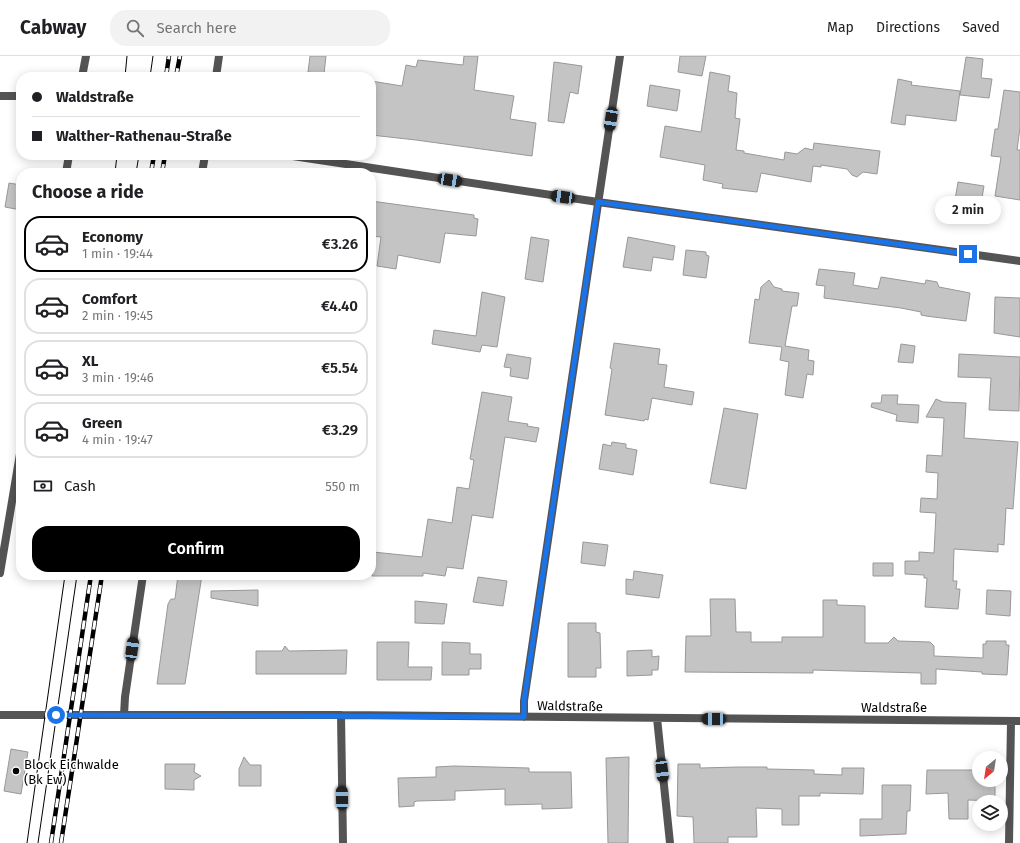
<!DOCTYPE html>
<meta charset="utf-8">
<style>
body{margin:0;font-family:"Fira Sans",sans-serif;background:#f2f2f2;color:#202124;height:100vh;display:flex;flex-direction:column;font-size:15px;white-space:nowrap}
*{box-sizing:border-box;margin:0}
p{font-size:13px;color:#757577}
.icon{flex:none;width:22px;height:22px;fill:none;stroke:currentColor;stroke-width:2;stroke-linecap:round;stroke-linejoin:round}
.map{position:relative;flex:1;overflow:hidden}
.drawer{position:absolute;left:16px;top:112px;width:360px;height:412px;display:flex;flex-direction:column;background:#fff;border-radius:16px;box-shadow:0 2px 10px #0003}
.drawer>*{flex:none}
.hud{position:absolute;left:16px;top:16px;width:360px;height:88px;border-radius:16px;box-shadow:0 2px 10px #0003;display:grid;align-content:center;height:88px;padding:0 16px;background:#fff}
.needle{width:26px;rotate:210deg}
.controls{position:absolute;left:972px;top:695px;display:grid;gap:8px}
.controls a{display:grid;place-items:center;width:36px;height:36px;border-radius:50%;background:#fff;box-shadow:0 2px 10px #0003;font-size:20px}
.end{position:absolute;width:18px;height:18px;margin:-9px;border:5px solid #1a73e8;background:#fff;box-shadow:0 0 0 2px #fff}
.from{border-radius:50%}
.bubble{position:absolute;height:28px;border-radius:14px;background:#fff;box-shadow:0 2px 10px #0003;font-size:13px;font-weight:600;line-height:28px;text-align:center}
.car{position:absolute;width:12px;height:24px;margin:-12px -6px;border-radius:5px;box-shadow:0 0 3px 1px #0007;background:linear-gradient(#222 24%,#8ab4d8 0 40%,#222 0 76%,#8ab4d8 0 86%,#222 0)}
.hud b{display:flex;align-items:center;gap:14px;height:38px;font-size:15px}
.hud b+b{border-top:1px solid #e0e0e0}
.hud i{width:10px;height:10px;background:#202124}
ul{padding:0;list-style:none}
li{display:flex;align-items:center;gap:12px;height:56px;margin:0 8px 6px;padding:0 8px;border:2px solid #e0e0e0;border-radius:16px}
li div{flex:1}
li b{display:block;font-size:15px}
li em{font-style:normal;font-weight:600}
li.current{border-color:#000}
li>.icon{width:36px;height:36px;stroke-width:1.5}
h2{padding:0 16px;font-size:18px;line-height:48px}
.pay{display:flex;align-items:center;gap:10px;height:44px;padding:0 16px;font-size:15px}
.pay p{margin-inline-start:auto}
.button{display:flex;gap:8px;margin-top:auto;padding:8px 16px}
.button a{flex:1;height:46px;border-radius:16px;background:#000;color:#fff;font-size:16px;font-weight:600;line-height:46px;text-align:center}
header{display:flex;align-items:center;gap:24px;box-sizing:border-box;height:56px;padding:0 20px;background:#fff;border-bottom:1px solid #e0e0e0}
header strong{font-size:19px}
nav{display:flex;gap:22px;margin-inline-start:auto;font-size:14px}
.search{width:280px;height:36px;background:#f2f2f2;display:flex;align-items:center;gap:10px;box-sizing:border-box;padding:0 14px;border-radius:16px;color:#757577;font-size:15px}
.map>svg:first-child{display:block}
.building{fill:#c4c4c4;stroke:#989898}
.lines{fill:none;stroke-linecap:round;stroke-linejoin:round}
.street{stroke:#545454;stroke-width:8}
.tram{stroke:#000;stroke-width:1}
.rail-casing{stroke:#000;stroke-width:4.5}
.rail{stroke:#fff;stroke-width:3;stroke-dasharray:9;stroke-linecap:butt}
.route{stroke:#1a73e8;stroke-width:5}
.poi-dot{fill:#000;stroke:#fff;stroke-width:1.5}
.labels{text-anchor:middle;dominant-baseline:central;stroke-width:3;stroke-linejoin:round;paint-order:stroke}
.street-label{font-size:13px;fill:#000;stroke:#fff}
.poi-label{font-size:13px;fill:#000;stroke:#fff;text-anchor:start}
</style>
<header>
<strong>Cabway</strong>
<div class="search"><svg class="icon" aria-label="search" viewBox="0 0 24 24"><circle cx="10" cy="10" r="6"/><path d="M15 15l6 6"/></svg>Search here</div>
<nav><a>Map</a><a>Directions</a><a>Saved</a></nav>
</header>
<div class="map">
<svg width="1020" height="787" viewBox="0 0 1020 787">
<rect width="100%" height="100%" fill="#fff"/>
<path class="building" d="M310,0H326L324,18L308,16Z
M464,0H478L474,34L514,40L510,63L536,67L532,100L416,84L371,79V25L402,30L406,9L416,11L418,4L463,9Z
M680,0H706L702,20L678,16Z
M966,1L983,3L981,22L992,23L989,42L960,39Z
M554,6L582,10L578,38L570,36L564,67L548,65Z
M710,16L730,20L728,35L737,37L735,62L740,63L736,94L744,95V97L784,104L785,96L797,98L805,92L813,94L814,87L880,95L877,118L863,116L857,121L852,119L847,113L821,109V111L813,110L811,126L761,117L757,136L722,132L723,128L703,124L705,109L660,101L665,70L701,76Z
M898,23L912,26L911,29L960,35L956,65L906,59L905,69L891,67Z
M650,29L680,34L677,55L647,50Z
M1004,34L1020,36V72L1017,94H1020V144L995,140L1001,101L991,100L995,73H998Z
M958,126L984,130L979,160L953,156Z
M9,127L21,129V154L5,151Z
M371,145L474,159V162L478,163L476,180L445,177L440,207L398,199L396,213L377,210L381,181L371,180Z
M531,181L549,184L543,226L525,223Z
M628,181L675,190L673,204L653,201L651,215L623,211Z
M686,194L706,196V199L709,200L706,222L683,219Z
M819,213L855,217L853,229L878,233L881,221L925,228L926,224L937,226L939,231L970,237L966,265L926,260L921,259V256L901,252L824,242L825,230L816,229Z
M769,224L774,231L782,233V235L799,237L797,250H792L785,290L809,294L808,304L814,305L813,319L807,318L803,342L785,339L789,306L780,304L782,291L749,287L755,243L759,244L761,231Z
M482,236L505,241L497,291L482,289L480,296L432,288L434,274L476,280Z
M995,241L1020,242V281L994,277Z
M614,287L660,293L658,308L667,309L664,331L694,336L692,349L652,342L648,364L645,363L644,365L605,359L612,313L610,312Z
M901,288L915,290L913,307L898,306Z
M507,298L531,302L528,323L510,320L511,312L504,311Z
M959,298L1020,301L1019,355L989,354L991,322L958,321Z
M482,336L512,341L508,365L528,368L527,370L539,372L536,386L505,381L493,461V462L472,459L463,513L447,511L445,520L423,517V520H372L373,496L422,501L428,463L452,467L457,431L469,433L474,404L470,403Z
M882,339H898L897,348L919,349L918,367L896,365L897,359L871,351L872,347H881Z
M936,343L943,346L966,347L964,382L1018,386L1013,453L1006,452L1004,489L998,488V496L954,493L953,525H957L956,533H960L958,553L925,551L927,522H924V519L905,518V505H919V496L934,497L936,457L920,456L921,442L937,443L938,417L926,416L927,399L942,400L944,362L926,361Z
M724,352L758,358L746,433L710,427Z
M612,386L626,388V392L637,394L633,419L599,413L603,388L611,390Z
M583,486L608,489L605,510L581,507Z
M873,507H893V520H873Z
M634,515L663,519L659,542L626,538V523L633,524Z
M178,519H202L185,628H157L168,548L171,543H175Z
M478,521L507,525L503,550L473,546Z
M258,534V550L211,542V535Z
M987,534L1011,535L1010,560L986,558Z
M710,543H735L736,576H751V586H782V581H823V544H837V549L865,550V587H888L894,581L898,585L930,586L934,590V600L983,602V588H986V585H1006V589H1009L1007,619L982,618V616L936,613V628H921V617L813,614V617L685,616L686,580H711Z
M415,545L447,548L444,568L415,567Z
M568,567H596V576L600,577L601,612H596V621H568Z
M377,586H409L408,611H432L431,624H377Z
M442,586L470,587V598H481V613H469V619H442Z
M285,590L289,595L347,594L346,618H256V595H282Z
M652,594V601L659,600L658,614H652V619L627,620V595Z
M11,693L28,696L21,738L4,735Z
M244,701L250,709H261V730H239V713Z
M629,701L628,787H608L606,702Z
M165,708H195L194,716L201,720L194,724V734L165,733Z
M678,708H700V712L739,711H767V713L814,714V718L842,719V712H864L863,738L820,737V740H799V769H782V753L756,752L757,781H728V787H694L693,761L677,760Z
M454,710L529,712V716H571L572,752L542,753V748L505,749V733L455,735V744L417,745L414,746V750L399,751L398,722L436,721V711Z
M927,714H979V724H995V745L968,744V763H949L948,737L926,738Z
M882,729H911L910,755H907L906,778L860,780V763H882Z"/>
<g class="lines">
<path class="street" d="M82,21L86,0
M216,21L219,0
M0,40H21
M286,99L598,146L1020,205
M66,117L69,99
M202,117L205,99
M0,517L21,392
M0,659H341L1020,665
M124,659L125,641L143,519
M341,659L343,787
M524,661V645L620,0
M657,662L670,787
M1009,787L1011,665"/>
<path class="tram" d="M125,21L127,0
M150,21L153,0
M115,117L117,99
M136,117L139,99
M27,787L65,519
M38,787L77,519"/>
<g class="rail-casing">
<path id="rail" d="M166,21L169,0
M176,21L180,0
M151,117L154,99
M162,117L165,99
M51,787L91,519
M61,787L102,519"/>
</g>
<use href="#rail" class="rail"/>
</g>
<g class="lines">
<path class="route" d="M56,659L524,661V645L598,146L968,198"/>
</g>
<circle class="poi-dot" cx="16" cy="715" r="4"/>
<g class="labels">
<g class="street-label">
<text transform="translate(570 650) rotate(1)">Waldstraße</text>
<text x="894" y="651">Waldstraße</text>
</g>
<g class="poi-label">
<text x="24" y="708">Block Eichwalde<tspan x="24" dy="15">(Bk Ew)</tspan></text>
</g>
</g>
</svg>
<div class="controls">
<a><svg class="needle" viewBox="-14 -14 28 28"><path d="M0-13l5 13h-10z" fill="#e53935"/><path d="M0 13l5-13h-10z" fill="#757577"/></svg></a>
<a><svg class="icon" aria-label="layers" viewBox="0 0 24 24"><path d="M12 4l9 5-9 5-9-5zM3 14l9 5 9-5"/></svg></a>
</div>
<i class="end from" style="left:56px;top:659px"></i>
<i class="end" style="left:968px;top:198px"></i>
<div class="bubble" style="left:935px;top:140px;width:66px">2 min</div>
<i class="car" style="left:611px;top:63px;rotate:189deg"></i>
<i class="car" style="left:450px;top:124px;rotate:99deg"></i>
<i class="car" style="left:563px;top:141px;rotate:278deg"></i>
<i class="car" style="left:132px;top:593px;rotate:8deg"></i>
<i class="car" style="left:714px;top:663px;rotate:270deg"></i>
<i class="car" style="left:662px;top:714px;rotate:173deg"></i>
<i class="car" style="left:342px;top:742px;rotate:359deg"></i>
<div class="hud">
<b><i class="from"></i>Waldstraße</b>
<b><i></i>Walther-Rathenau-Straße</b>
</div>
<section class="drawer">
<h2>Choose a ride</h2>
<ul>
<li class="current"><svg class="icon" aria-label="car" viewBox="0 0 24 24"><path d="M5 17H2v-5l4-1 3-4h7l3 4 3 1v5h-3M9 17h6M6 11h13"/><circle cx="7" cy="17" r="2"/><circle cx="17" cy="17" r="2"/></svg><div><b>Economy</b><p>1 min · 19:44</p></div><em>€3.26</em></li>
<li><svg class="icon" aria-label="car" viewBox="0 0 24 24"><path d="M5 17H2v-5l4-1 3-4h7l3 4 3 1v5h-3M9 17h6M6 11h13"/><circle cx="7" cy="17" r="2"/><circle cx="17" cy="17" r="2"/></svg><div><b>Comfort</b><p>2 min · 19:45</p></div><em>€4.40</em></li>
<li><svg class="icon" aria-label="car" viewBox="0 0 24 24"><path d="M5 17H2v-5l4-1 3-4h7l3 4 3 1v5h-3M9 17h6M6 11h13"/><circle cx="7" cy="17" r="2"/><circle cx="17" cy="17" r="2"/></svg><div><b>XL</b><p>3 min · 19:46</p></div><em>€5.54</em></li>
<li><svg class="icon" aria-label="car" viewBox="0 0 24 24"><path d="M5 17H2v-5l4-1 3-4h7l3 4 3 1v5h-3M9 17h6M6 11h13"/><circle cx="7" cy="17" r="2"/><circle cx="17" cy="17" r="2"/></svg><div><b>Green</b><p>4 min · 19:47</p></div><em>€3.29</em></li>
</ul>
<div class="pay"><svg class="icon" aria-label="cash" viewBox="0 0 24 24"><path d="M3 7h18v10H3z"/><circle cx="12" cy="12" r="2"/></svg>Cash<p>550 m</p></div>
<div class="button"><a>Confirm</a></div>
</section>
</div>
